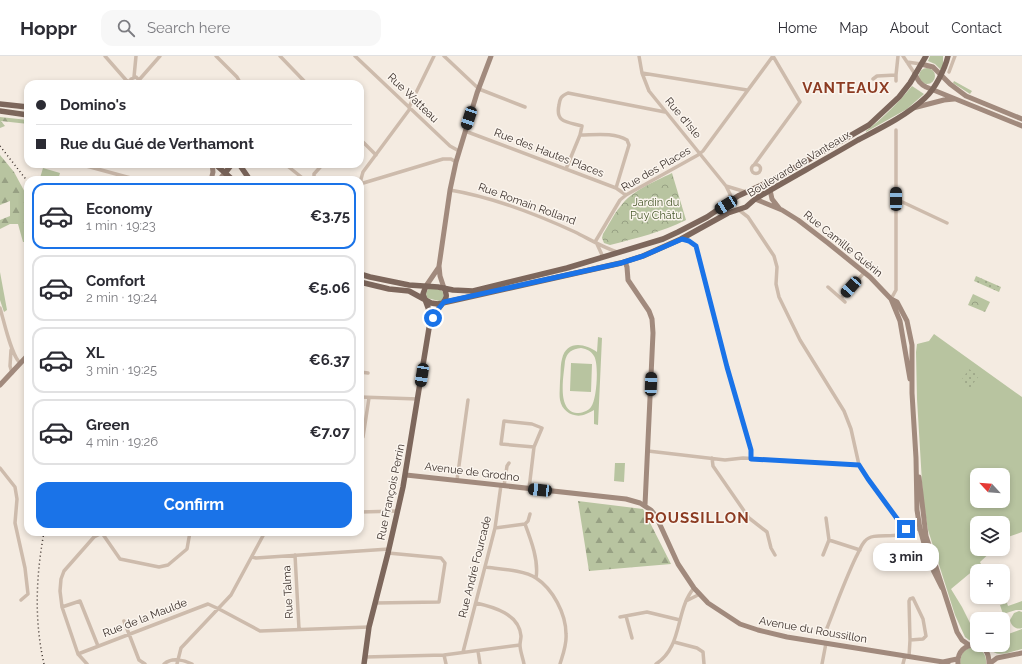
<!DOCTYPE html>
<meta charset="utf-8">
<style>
body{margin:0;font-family:Raleway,sans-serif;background:#f7f7f7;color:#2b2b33;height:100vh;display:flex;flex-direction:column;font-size:15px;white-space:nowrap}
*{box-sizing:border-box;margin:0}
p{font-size:13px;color:#7c7c81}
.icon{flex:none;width:22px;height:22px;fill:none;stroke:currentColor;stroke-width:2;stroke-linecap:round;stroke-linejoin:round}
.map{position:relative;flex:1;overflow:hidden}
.drawer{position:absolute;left:24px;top:120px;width:340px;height:360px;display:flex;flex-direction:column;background:#fff;border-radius:12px;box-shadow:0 2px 6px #0003}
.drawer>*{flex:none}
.top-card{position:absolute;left:24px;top:24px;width:340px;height:88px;border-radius:12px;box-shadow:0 2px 6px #0003;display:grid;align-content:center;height:88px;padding:0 12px;background:#fff}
.needle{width:26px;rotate:296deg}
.controls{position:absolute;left:970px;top:412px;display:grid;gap:8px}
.controls a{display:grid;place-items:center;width:40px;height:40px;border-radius:8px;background:#fff;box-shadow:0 2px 6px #0003;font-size:20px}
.end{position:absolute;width:18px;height:18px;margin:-9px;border:5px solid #1a73e8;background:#fff;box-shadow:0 0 0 2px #fff}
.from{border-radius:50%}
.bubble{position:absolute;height:28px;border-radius:12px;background:#fff;box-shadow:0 2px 6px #0003;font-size:13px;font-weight:700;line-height:28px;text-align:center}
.car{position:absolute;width:12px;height:24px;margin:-12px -6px;border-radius:5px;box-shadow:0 0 3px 1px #0007;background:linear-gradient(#222 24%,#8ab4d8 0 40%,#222 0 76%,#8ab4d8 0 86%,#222 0)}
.top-card b{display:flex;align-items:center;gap:14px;height:38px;font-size:15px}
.top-card b+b{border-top:1px solid #e1e1e2}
.top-card i{width:10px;height:10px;background:#2b2b33}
ul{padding:7px 0 0;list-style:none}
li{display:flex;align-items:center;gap:12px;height:66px;margin:0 8px 6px;padding:0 4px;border:2px solid #e1e1e2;border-radius:12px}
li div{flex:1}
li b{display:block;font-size:15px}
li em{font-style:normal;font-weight:700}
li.selected{border-color:#1a73e8}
li>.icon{width:36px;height:36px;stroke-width:1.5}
.cta{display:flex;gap:8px;margin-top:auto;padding:8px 12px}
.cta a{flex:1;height:46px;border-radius:12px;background:#1a73e8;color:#fff;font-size:16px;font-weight:700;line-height:46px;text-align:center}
header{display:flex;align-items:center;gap:24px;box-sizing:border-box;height:56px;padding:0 20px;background:#fff;border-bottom:1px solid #e1e1e2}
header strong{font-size:19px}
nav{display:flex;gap:22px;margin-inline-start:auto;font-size:14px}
.search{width:280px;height:36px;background:#f7f7f7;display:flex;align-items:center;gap:10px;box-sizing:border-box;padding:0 14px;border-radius:12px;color:#7c7c81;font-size:15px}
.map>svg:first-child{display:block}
.grass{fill:#b8c4a0;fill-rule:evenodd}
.forest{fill:url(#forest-firs)}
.park{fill:url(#park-crowns)}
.garden{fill:url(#garden-dots)}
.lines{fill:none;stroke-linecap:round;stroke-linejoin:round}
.street{stroke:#cdbbac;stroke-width:3.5}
.secondary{stroke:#a18a7d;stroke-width:5}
.primary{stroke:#7d675c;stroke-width:5.5}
.rail{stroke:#3b302b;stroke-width:1.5;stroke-dasharray:1 3;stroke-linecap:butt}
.route{stroke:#1a73e8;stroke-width:5}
.labels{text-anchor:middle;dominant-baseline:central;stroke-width:3;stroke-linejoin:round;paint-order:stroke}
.street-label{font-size:11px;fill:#3b302b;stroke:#fbf5ee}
.park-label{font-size:11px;fill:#4a5a2e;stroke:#fbf5ee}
.district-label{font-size:15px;font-weight:bold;letter-spacing:1px;fill:#8c3b22;stroke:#fbf5ee}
</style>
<header>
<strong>Hoppr</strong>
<div class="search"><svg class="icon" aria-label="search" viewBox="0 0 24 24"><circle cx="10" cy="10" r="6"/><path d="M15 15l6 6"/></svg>Search here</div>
<nav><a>Home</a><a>Map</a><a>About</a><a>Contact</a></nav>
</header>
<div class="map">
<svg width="1022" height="608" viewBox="0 0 1022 608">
<defs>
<pattern id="forest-firs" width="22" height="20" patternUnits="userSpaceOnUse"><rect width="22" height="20" fill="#b8c4a0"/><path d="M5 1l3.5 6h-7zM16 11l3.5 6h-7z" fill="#97a083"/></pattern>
<pattern id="park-crowns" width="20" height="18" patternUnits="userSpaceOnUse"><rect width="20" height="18" fill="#b8c4a0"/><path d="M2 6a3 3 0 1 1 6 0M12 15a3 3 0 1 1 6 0" fill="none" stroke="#97a083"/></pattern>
<pattern id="garden-dots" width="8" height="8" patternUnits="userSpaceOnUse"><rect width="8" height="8" fill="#b8c4a0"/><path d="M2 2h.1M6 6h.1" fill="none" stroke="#97a083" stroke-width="1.8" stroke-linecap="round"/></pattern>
</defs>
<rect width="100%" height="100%" fill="#f4ebe1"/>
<path class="grass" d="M930,0H943V10L941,14L935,8L928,5Z
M919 20a8 8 0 1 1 16 0a8 8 0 1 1-16 0Z
M954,25L972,35L970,38L953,27Z
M912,30L924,38L907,53L866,76V75C883,62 898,47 912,30Z
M43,112L60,117L58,124H49L40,122Z
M0,216L7,254L4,256L0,244Z
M429,232C438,233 447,233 442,244L439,245L427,242L426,237Z
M934,278L1022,341V476L1008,481L1003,485V467H977V493H994L980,506L981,508L951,533L962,551L973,573L977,572V585L969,584L965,581L955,559L928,474L923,443L917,343L916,296L917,288L929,285ZM977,419H1003V445H977Z
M598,281L602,282L598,369L594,368V354C592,355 589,357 586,358C575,363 562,356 560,344C559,338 560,331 560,325C561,318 560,310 562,303C566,284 585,287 597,296ZM581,292C587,293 591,295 594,300C599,308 597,343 591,351C588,355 582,357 577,357C556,355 564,319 565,305C567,296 572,293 581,292Z
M571,307L592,308L591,336L570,335Z
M615,407H625L624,426L614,425Z
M1022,545V554H1016L1003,558L1000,549L1007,547L1008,550Z
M1019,555L1022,556V572C1016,574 1011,570 1010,564L1014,557Z
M1022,573V593C1010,596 994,604 988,589H1003V580Z
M972,591C981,592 987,598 986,608H960C961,599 962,594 972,591Z"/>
<path class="forest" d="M0,61L28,64V68L1,65L5,70L0,72Z
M0,99L14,116L28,142V186H23L18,168H10L0,173V164L10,160V145L0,149Z
M578,445L643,453L671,508L589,515Z"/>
<path class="park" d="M672,117L686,164C662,176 637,182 610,189L604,187L602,182L603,178C609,169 613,159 620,151C632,134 654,126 672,117Z
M973,238L990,246L985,256L968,249Z"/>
<path class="garden" d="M976,220L1001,231L999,236L974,225Z
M969,313L979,320L969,333L960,326Z"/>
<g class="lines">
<path class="street" d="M105,0L126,24L131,26
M216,0L237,21L241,28
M280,0L307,28
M355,0L450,90L459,95
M444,0L479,33L525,51
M639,0L642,17L649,35L726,130
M903,0L915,18
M907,6L921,8
M949,16L955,0
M642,17L747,34
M134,21L136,0
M873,23L877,20L896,19L898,0
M139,24L160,0
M896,25V19
M133,28L131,23L136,21L139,24L137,28
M465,75L616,132L626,139
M580,79L582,70C568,66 555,67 559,49C560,42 561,40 568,37L665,56
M360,83L376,99
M79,108L138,124
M285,108L305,124
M751.5 113a4.5 4.5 0 1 1 9 0a4.5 4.5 0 1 1-9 0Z
M754,109L800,46L773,0
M566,113L580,79C594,79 614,76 627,84L629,89L616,132
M317,124L314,121V118L323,108
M361,127V123L363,116L409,54L410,49L434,0
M360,128L443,103H451L456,106
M450,134C492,141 536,158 575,176C589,183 602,191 617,196
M896,143L947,167
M730,145V138L726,130L746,136
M739,154L748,161L774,200L777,211L776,228L779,241L800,284L844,355L851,373L859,409L868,423L903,470L906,473L911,474L920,473L921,475
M681,183L689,185L696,190L727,311L751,394V403
M595,186L620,144L626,139L698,99L703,95L773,0
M597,188L603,201
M828,231L845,246
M841,242L864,217
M891,243L896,234V74
M0,252C4,265 11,299 20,307
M11,294L10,310L12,317
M360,316L368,317
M360,341L418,343
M360,384L363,381L369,342
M648,395L725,404L743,402L859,409
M712,402L713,410L749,462L767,476L771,492L775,499
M0,412L15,431L17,443L15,467L25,512L28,538L21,544
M457,424L468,344
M504,430L507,410L509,407
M529,433L534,391L542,372L532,368L504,365L501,388L534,391
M360,456L398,455
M525,468L528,465L530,458
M495,472L525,468C531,484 539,505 536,522
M102,477L120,503L159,511L168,509L187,493L190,476
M829,484L860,494
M295,499L299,573
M823,499L829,484L826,462
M252,501L256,502L389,493
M485,511C499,513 524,514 536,522C553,533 566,558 566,578C567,588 563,598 560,608
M686,545L700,538
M375,547L439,546L445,507L441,502L388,497
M476,547C494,551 519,558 521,580C521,583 520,586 520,589C520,595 523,602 524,608
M62,551L80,545L98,590
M626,560L632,582
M620,561L647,556L680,564
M124,565L139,604L145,608
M827,572C836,549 845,524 856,501C859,496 861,489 865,485C874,474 901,486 906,473
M674,586L697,592L703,596L704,608
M478,595L480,608
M463,596L495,472L501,429
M78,598L208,548L219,553L260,575L369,571
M444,599L520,589
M365,601L444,599L446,608
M909,601L910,584L923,583L926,580L923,563L913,542L910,543L909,545L910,584
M87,608L78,598L62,551L60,535L61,523L64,515L94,481L102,477
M164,608C172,601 184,604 192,608
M177,608L181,592L231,539L265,476
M656,608C683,591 675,554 694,532
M822,608L826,587
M903,608L905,600"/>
<path class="secondary" d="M921,8L933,11L950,28L966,40L1022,63
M915,18C918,25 920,28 926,31L1022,70
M913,52L944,44L954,43
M211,124L213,116L212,108
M219,124L225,117
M770,134L772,143L779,152
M755,143L782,154L798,164L828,187L870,221L891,243L897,246L907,265L912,289V337L916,402L917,454L920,473L927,498L934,516L942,532
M625,206L627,211L628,224L649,255L652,263L653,277L645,449
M426,230L439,211
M444,232L440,220L439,210L450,134L456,106L477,37L491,0
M891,243L900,265L910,323
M0,329L28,299
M406,419L626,443L640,447L651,454L656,460L678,508L694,532L708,547L740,568L758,574L787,581L943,606L948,608
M919,421L926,480L957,576L962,584L969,589
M977,589C987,592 989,599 989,608
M943,606L957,603
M958,608C957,596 965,588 977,589
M989,608L997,602L1022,597"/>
<path class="primary" d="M0,48L28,51
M0,55L28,59
M215,108L233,124
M239,108L250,124
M225,117L232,108
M360,218L370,221L409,229L438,231L453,234L473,235L567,212L663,183L678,176L707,161L738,140L775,123L869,69L899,41L910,27L926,0
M360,226L389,233L409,235L431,247L438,248L621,207L643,200L681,183L728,157L746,151L755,143C789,123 824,104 858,84C881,72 906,60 925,42C935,33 945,13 948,0
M431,266C434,261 436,256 439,252C445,244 449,241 444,232
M364,608L369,571L388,497L403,431L430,266V257L423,238L426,230"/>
<path class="rail" d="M0,90L28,126
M44,608C34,564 36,520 44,476"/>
</g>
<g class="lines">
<path class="route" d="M433,262L439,252L444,246L621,207L643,200L682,183L689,185L696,190L727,311L751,394V403L859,409L868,423L901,468L906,473"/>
</g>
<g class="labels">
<g class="street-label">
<text transform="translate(413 42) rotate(44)">Rue Watteau</text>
<text transform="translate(683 62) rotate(50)">Rue d'Isle</text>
<text transform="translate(549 97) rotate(21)">Rue des Hautes Places</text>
<text transform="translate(799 108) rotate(-31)">Boulevard de Vanteaux</text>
<text transform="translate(656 113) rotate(-30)">Rue des Places</text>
<text transform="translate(527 148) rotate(20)">Rue Romain Rolland</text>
<text transform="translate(843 188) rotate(39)">Rue Camille Guérin</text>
<text transform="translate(472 416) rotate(7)">Avenue de Grodno</text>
<text transform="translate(391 436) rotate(-78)">Rue François Perrin</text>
<text transform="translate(475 511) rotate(-76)">Rue André Fourcade</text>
<text transform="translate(288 536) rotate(-93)">Rue Talma</text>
<text transform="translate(145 562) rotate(-21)">Rue de la Maulde</text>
<text transform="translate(813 574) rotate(10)">Avenue du Roussillon</text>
</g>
<g class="park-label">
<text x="656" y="146">Jardin du<tspan x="656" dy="13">Puy Châtu</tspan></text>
</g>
<g class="district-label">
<text x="846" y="32">VANTEAUX</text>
<text x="697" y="462">ROUSSILLON</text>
</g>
</g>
</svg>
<div class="controls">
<a><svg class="needle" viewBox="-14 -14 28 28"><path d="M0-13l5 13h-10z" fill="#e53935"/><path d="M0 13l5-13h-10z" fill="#7c7c81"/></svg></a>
<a><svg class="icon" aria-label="layers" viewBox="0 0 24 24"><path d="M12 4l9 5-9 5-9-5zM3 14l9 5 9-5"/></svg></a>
<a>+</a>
<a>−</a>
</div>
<i class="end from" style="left:433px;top:262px"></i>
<i class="end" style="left:906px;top:473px"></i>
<div class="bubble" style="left:873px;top:487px;width:66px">3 min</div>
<i class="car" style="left:469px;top:62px;rotate:198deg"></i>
<i class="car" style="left:896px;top:143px;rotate:0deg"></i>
<i class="car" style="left:726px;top:149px;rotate:239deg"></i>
<i class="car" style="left:851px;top:231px;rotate:222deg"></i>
<i class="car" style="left:422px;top:319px;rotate:189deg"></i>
<i class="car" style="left:651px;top:328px;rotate:2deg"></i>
<i class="car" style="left:540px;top:434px;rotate:276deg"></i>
<div class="top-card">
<b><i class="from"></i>Domino's</b>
<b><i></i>Rue du Gué de Verthamont</b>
</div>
<section class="drawer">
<ul>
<li class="selected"><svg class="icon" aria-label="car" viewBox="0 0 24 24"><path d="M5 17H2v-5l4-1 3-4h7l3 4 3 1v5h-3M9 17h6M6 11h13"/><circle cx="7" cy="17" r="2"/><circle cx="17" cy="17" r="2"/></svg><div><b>Economy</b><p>1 min · 19:23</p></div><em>€3.75</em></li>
<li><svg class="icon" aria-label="car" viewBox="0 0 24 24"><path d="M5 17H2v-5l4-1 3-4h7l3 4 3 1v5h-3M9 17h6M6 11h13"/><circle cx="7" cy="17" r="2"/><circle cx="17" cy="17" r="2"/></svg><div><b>Comfort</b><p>2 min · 19:24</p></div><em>€5.06</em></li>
<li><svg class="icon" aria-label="car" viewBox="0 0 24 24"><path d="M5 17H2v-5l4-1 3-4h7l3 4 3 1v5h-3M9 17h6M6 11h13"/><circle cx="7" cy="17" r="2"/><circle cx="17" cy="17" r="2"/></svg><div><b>XL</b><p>3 min · 19:25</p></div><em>€6.37</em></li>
<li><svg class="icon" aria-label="car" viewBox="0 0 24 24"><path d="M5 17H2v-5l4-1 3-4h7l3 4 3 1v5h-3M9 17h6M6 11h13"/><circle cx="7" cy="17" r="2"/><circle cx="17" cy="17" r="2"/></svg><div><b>Green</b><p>4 min · 19:26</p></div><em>€7.07</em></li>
</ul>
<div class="cta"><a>Confirm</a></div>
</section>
</div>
